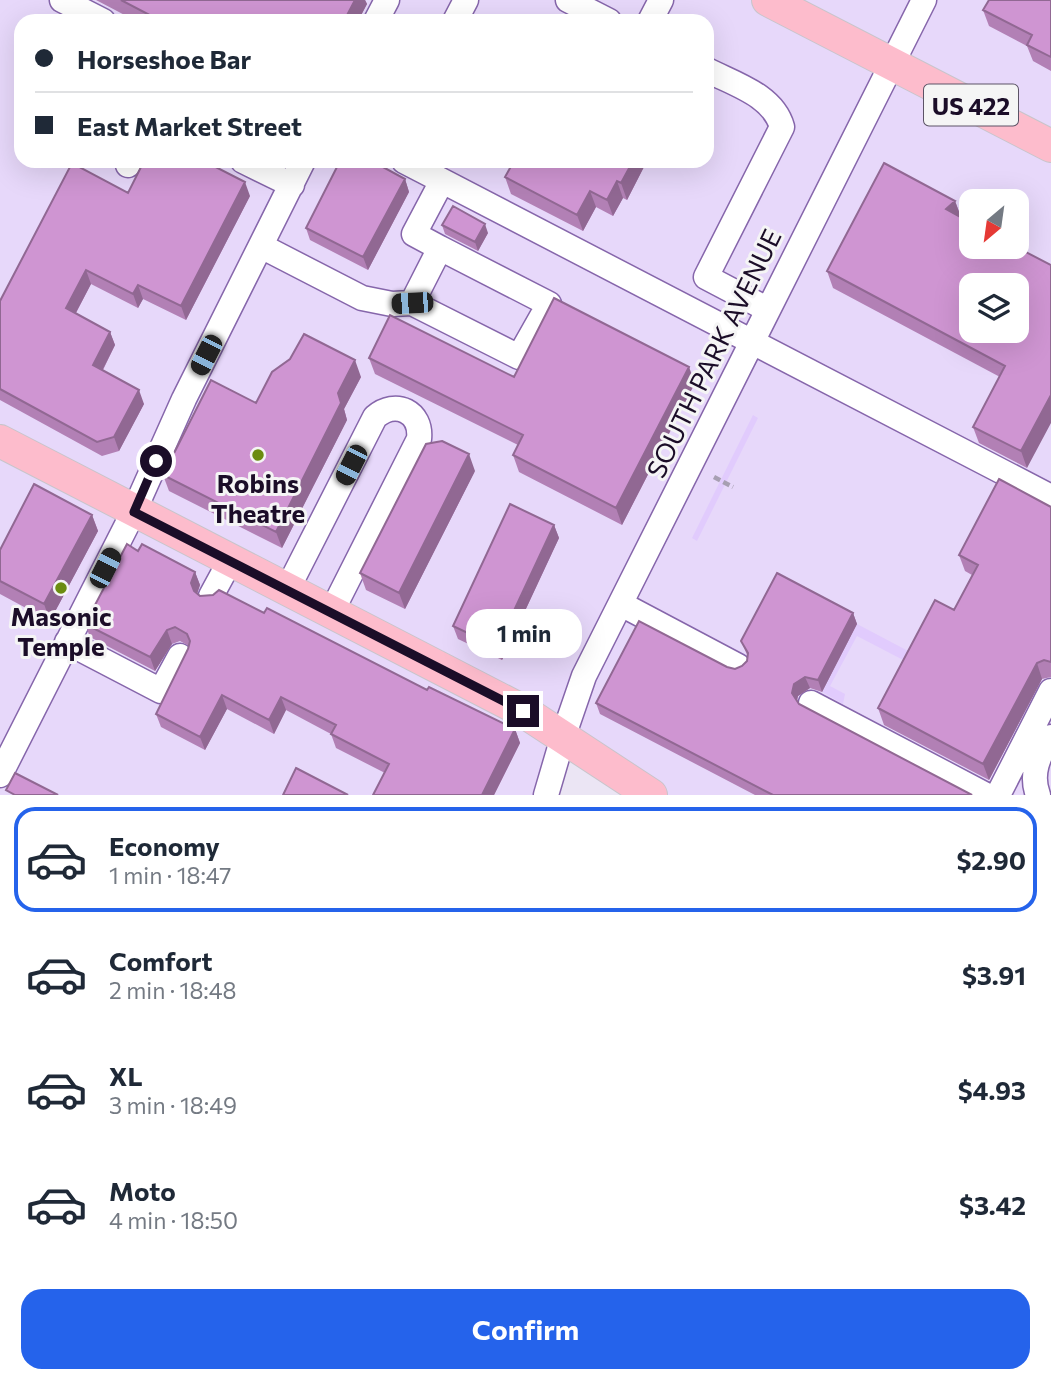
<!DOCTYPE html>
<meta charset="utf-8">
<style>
body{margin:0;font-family:Commissioner,sans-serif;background:#f2f2f3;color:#1f2937;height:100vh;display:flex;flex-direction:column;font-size:26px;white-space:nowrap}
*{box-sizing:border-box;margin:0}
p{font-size:23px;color:#747a83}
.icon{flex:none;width:38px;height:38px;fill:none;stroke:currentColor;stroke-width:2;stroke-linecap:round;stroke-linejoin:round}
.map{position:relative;height:795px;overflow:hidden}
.details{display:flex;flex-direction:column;background:#fff;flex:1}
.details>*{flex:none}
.hud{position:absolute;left:14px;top:14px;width:700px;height:154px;border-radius:21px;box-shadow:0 7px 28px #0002;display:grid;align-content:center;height:154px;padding:0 21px;background:#fff}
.needle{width:46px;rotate:209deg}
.controls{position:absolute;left:959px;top:189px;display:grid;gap:14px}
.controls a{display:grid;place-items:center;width:70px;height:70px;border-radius:14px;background:#fff;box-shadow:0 7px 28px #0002;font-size:35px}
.end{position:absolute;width:32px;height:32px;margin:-16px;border:9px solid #1b0d28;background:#fff;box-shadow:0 0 0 4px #fff}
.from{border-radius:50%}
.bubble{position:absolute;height:49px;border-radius:21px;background:#fff;box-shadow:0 7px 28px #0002;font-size:23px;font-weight:700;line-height:49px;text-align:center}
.car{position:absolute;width:21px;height:42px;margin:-21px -10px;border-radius:9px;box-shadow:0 0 5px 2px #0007;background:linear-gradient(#222 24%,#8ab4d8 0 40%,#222 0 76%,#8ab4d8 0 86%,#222 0)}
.hud b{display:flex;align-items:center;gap:24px;height:66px;font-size:26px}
.hud b+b{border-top:2px solid #e0e1e3}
.hud i{width:18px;height:18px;background:#1f2937}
ul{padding:12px 0 0;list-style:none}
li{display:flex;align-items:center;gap:21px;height:105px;margin:0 14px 10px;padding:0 7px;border:4px solid transparent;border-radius:21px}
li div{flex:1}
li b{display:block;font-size:26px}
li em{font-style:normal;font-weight:700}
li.on{border-color:#2563eb}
li>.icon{width:63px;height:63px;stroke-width:1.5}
.action{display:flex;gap:14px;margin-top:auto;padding:14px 21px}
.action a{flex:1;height:80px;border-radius:21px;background:#2563eb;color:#fff;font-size:28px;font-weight:700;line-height:80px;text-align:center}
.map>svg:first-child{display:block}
.built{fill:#e7d8fa;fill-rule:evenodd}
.green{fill:#e1cbfd}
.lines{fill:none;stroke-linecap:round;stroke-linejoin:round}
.minor-casing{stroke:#8666ab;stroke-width:27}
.major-casing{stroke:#c8c5cb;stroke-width:34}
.path{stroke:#a79fb2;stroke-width:4.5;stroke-dasharray:7 3.5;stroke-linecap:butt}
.minor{stroke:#fff;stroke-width:24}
.major{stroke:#fdbccc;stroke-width:32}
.wall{fill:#b280b5}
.shaded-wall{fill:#916893}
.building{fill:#cf95d2;stroke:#916893;stroke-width:2;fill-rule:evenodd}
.route{stroke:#1b0d28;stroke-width:9}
.poi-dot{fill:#6b8c10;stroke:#f5f5f5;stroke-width:2.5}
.labels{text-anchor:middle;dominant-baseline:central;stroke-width:6;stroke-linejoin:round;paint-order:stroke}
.shield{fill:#f5f5f5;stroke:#5c5366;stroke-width:2}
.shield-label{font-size:24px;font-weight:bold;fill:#1b0d28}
.street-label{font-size:26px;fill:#1b0d28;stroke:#f5f5f5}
.poi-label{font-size:26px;font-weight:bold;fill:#1b0d28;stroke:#f5f5f5}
</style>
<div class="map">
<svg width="1051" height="795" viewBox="0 0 1051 795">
<rect width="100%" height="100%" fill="#ebe5f4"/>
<path class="built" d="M0,0H1051V795H651L563,737L546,795H0ZM21,21H707V161H21ZM971,201H1017V247H971ZM971,285H1017V331H971Z"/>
<path class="green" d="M753,415L758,418L697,541L692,538Z
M857,624L912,653L907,662L857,636L830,686L845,694L843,704L822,692Z"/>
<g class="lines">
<g class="minor-casing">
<path id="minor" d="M62,0L103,21
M568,0L609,21
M376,21L387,0
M455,21L466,0
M650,21L661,0
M707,70C734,84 773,95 782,127L706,277L767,309
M243,161L292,185
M404,161L1051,497
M128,165L130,161
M261,246L362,298L392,304L412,303
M440,248L549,304L519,357L412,303Z
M440,248L414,234L442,181
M287,590L375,417C396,399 422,412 419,439L331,613
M211,596L230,561
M621,604L738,666
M67,642L161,691L180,656
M811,703L986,795
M0,775L134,511L184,399L303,161
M546,795L563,737L584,676L924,0
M998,795L1051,691
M1038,795C1030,774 1038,755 1051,737"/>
</g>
<g class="major-casing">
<path id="major" d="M768,0L1051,146
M0,441L523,711L651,795"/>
</g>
<path class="path" d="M714,477L733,487"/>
<use href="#minor" class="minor"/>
<use href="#major" class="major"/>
</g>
<path class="wall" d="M96,0H365L367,4L358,21H136Z
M1051,0V71L1033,61L1027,46L989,26L983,10Z
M506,161H647L627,200L623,198L613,216L596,207L583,231L511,194L505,177L512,164Z
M405,179L409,192L368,270L310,240L306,228Z
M250,196L186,320L143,299L138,308L91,284L76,313L110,332L115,345L103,370L144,404L119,451L102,456L0,400V301Z
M955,201L961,217L1016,247L1027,468L979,443L973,427L1000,377L833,288L827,271Z
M442,225L488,233L478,251L445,234Z
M369,358L514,377L695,383L622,525L519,472L513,455L518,445L375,374Z
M290,359L361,377L344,409L347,420L282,548L169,491L163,475L256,403Z
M475,471L405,609L366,590L360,573Z
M1051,507V677L1042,679L989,780L884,725L878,708L954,610L972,575L965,571L959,555Z
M92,515L98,531L50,621L0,594V550Z
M554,525L559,538L502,660L458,639L453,626Z
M195,572L200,585L197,594L200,596L264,613L427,690L515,729L520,743L494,795H373L385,773L336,748L331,734L286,710L274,734L227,709L205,750L161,727L156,714L188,649L189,646L180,641L172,644L155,671L90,637L85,624Z
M853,613L857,624L822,692L810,688L798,696L797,701L799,704L972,795H755L600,714L596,703L727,667L735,669L742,666L747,661L748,657L741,641Z"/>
<path class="shaded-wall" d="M355,0H365L367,4L358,21H344Z
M633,161H647L627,200L621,183Z
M405,179L409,192L368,270L363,257Z
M617,181L623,198L613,216L607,200Z
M245,182L250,196L186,320L181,306Z
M590,191L596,207L583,231L577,215Z
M955,201L961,217L946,209Z
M485,224L488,233L478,251L475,242Z
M86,270L91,284L71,322L66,308Z
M138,285L143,299L138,308L133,294Z
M110,332L115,345L98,379L93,365Z
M355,360L361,377L344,409L347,420L282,548L276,532L338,393Z
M689,367L695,383L622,525L616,508Z
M139,390L144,404L119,451L114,437Z
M1051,395V423L1027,468L1021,451Z
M469,454L475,471L405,609L399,593Z
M92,515L98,531L50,621L44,604Z
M554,525L559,538L502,660L497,647Z
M195,572L200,585L196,597L191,583Z
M853,613L857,624L822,692L818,680Z
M167,630L172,644L155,671L150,657Z
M1037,663L1042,679L989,780L983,764Z
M805,677L810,688L798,696L796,704L792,693L794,684Z
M222,695L227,709L205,750L200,737Z
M281,697L286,710L274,734L269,720Z
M515,729L520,743L494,795H482Z"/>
<path class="building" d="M121,0H355L344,21H161Z
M989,0H1051V57L1027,45L1032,35L983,10Z
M144,161H204L245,182L181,306L138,285L133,294L86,270L66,308L110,332L93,365L139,390L114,437L97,442L0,389V301L72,163L128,193Z
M340,161H372L405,179L363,257L306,228Z
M514,161H633L621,183L617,181L607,200L590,191L577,215L505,177Z
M884,163L955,201L946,209L971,223V247H1016L1051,265V395L1021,451L973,427L1005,366L827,271ZM971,285H1017V331H971Z
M453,206L485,224L475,242L442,225Z
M554,298L689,367L616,508L513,455L523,435L369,358L390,315L514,377Z
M304,334L355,360L338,393L341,403L276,532L163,475L211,380L256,403L272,372L290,359Z
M442,441L469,454L399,593L360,573L426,444Z
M999,479L1051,507V662L1044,660L1037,663L983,764L878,708L935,600L954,610L978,565L959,555Z
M34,484L92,515L44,604L0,581V550Z
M510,504L554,525L497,647L453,626Z
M127,544L138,551L142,544L195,572L191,583L194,591L200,596L213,595L219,590L264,613L267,608L427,690L429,687L515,729L482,795H373L389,764L331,734L336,725L281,697L269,720L222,695L200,737L156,714L188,649L190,641L187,634L175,627L167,630L150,657L85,624Z
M777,573L853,613L818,680L805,677L794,684L792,693L799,704L972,795H773L596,703L639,621L727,667L735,669L742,666L747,661L748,653L741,641Z
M296,768L348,795H283Z
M15,773L58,795H15L6,790Z"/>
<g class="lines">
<path class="route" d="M156,461L134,512L523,711"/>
</g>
<g class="poi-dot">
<circle cx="258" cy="455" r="7"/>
<circle cx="61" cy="588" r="7"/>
</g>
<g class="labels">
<rect class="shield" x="924" y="84.5" width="94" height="41" rx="5"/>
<g class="shield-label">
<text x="971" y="105">US 422</text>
</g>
<g class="street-label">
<text transform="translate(713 353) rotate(-64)">SOUTH PARK AVENUE</text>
</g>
<g class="poi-label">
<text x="258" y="482">Robins<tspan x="258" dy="30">Theatre</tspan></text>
<text x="61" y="615">Masonic<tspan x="61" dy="30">Temple</tspan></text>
</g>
</g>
</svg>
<div class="controls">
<a><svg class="needle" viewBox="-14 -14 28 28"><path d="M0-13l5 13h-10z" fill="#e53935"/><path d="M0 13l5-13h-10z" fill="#747a83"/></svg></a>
<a><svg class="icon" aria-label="layers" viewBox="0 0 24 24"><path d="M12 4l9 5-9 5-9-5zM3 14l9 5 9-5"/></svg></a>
</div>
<i class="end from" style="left:156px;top:461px"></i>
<i class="end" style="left:523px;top:711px"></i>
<div class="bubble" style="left:466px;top:609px;width:116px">1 min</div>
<i class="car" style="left:412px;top:303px;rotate:267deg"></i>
<i class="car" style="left:206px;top:355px;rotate:207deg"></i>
<i class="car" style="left:351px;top:465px;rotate:207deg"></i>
<i class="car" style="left:105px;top:568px;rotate:27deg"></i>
<div class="hud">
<b><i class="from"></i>Horseshoe Bar</b>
<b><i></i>East Market Street</b>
</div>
</div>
<section class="details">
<ul>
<li class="on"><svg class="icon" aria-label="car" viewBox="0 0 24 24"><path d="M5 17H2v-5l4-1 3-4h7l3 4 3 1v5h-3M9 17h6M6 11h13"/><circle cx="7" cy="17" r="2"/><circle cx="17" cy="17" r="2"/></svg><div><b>Economy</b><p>1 min · 18:47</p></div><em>$2.90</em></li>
<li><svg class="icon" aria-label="car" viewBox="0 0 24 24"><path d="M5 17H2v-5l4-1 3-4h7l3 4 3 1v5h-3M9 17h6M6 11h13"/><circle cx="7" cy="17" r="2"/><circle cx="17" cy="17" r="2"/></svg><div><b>Comfort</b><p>2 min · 18:48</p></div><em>$3.91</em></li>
<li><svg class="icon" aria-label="car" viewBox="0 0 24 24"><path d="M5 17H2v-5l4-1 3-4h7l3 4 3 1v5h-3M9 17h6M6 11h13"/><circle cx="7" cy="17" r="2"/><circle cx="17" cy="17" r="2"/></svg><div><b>XL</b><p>3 min · 18:49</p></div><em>$4.93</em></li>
<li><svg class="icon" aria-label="car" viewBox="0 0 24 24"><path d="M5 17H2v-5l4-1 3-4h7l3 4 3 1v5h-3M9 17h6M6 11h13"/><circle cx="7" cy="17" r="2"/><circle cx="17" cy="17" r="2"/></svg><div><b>Moto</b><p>4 min · 18:50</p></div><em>$3.42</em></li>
</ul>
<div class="action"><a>Confirm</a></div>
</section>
